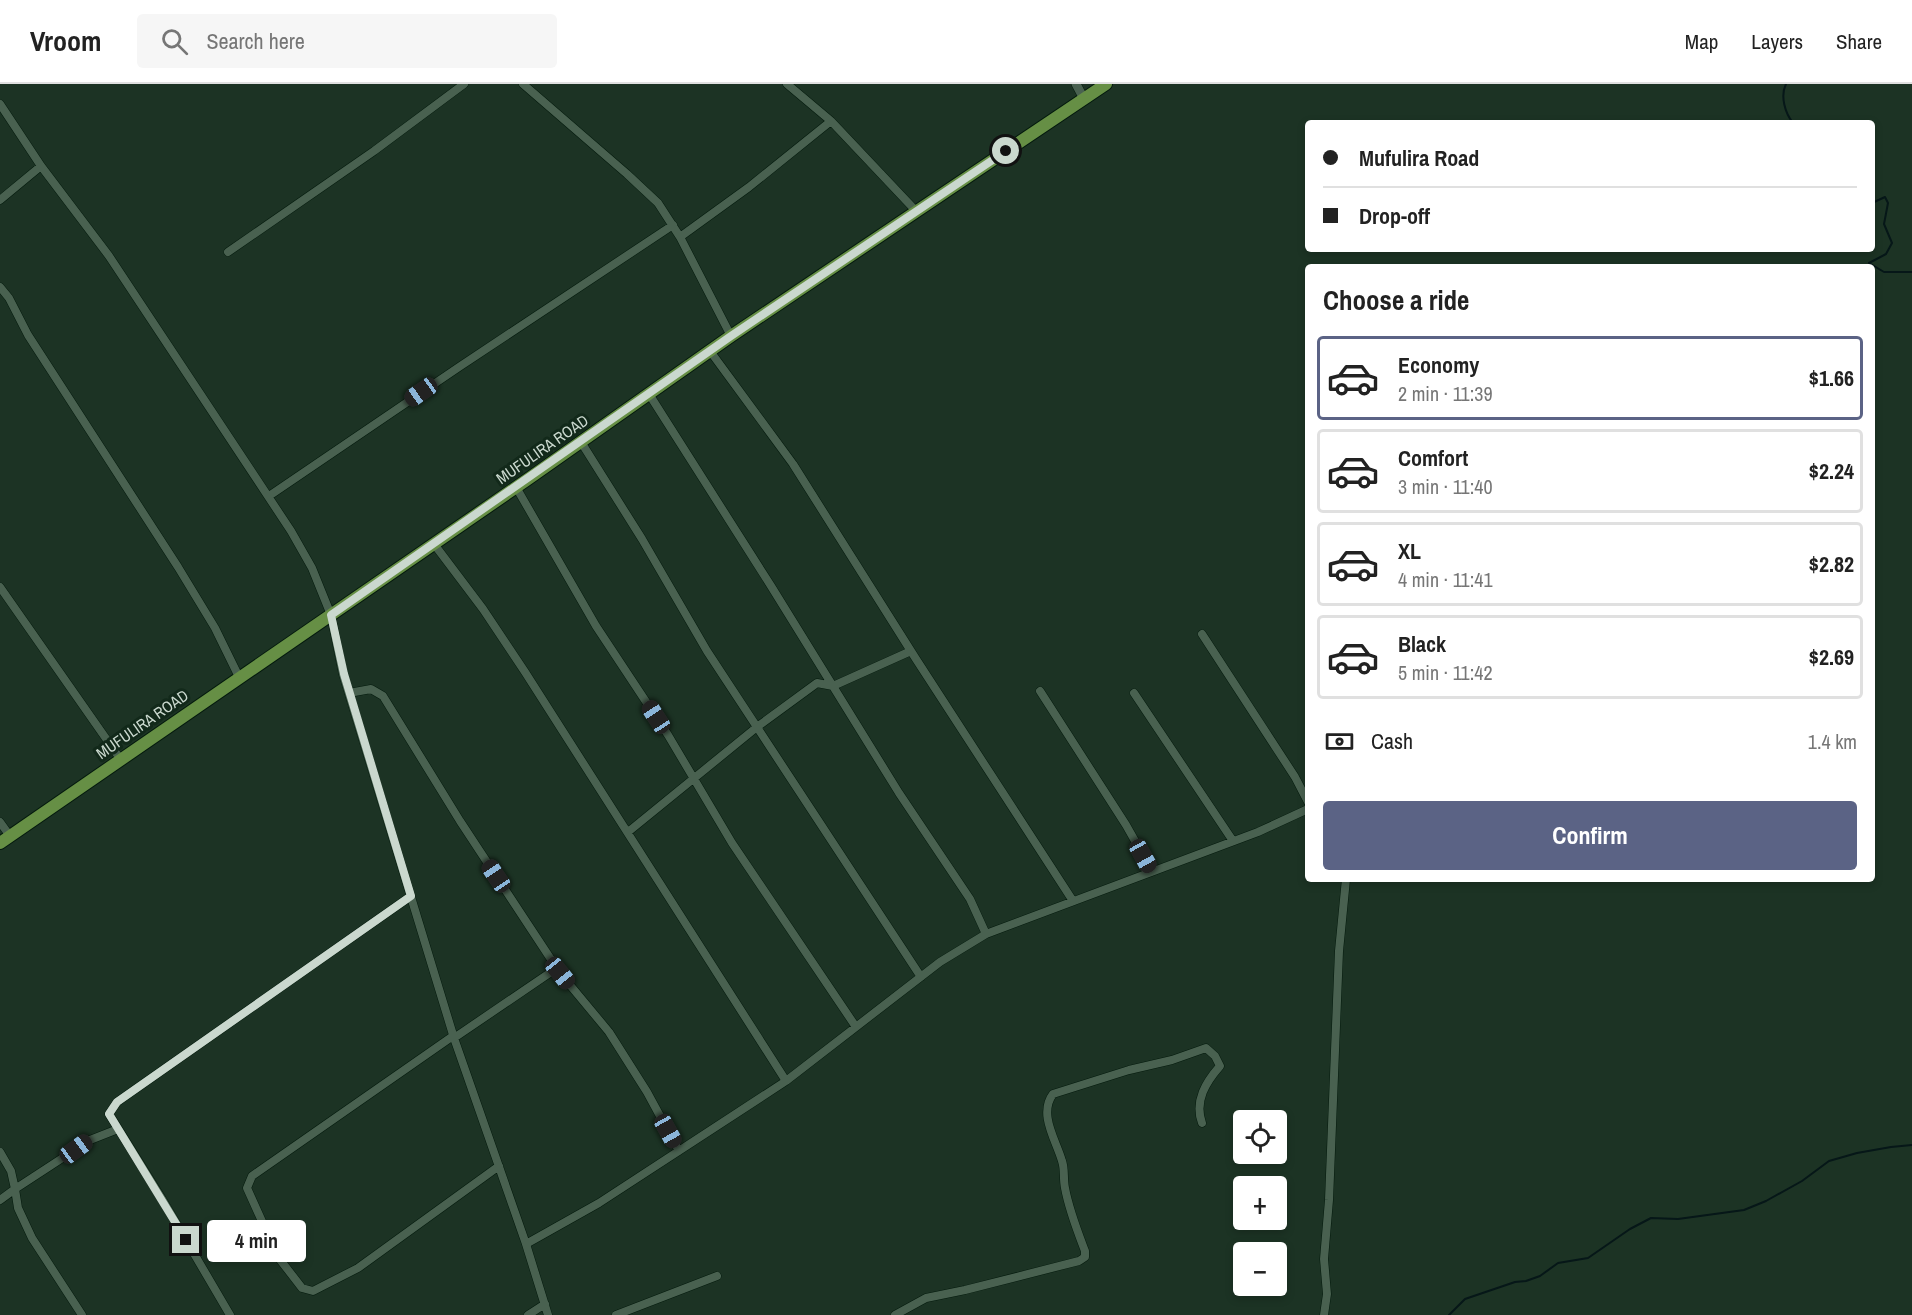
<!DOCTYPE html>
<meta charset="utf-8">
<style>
body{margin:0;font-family:"Archivo Narrow",sans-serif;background:#f6f6f6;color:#222;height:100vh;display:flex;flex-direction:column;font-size:22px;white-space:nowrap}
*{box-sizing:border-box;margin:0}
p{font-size:20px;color:#767676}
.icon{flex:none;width:33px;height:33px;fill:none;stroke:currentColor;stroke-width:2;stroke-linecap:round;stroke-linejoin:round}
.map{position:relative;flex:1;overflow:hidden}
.details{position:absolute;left:1305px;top:180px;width:570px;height:618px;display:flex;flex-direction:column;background:#fff;border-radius:6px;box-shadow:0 3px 9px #0003}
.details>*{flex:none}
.banner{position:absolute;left:1305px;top:36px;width:570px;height:132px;border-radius:6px;box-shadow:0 3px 9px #0003;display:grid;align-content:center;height:132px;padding:0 18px;background:#fff}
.tools{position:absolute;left:1233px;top:1026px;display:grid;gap:12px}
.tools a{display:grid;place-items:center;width:54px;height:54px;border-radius:6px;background:#fff;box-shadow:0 3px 9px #0003;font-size:30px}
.end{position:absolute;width:27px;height:27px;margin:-14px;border:8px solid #cad8ce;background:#111;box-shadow:0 0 0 3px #111}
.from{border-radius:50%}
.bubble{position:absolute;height:42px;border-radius:6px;background:#fff;box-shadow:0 3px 9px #0003;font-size:20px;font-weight:800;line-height:42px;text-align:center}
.car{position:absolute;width:18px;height:36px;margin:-18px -9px;border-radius:8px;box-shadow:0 0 4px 2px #0007;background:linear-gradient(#222 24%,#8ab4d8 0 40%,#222 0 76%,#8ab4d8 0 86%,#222 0)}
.banner b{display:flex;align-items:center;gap:21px;height:57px;font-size:22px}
.banner b+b{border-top:2px solid #e0e0e0}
.banner i{width:15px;height:15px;background:#222}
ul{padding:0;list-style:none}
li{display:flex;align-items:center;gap:18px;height:84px;margin:0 12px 9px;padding:0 6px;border:3px solid #e0e0e0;border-radius:6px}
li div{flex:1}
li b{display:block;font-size:22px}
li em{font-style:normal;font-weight:800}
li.active{border-color:#5b6385}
li>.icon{width:54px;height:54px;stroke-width:1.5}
h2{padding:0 18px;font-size:27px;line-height:72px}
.pay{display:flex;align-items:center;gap:15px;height:66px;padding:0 18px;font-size:22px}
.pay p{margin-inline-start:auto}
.action{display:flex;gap:12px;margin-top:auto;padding:12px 18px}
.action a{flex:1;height:69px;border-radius:6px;background:#5b6385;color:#fff;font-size:24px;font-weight:800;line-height:69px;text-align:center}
header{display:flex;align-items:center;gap:36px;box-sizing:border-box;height:84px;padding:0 30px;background:#fff;border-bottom:2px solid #e0e0e0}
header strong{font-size:28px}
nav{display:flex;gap:33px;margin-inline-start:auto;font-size:21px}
.search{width:420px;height:54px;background:#f6f6f6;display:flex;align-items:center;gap:15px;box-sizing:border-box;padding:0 21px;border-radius:6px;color:#767676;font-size:22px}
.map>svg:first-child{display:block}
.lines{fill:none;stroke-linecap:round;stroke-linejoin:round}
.stream{stroke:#061718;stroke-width:2}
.minor-casing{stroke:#041a0d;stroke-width:9}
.tertiary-casing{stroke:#041a0d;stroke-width:10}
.primary-casing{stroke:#041a0d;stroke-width:14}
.minor{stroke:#496150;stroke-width:8}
.tertiary{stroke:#496150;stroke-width:9}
.primary{stroke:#668f45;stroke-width:12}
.route{stroke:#cad8ce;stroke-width:8}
.labels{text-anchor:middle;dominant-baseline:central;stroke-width:6;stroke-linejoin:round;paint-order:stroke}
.street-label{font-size:16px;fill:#cad8ce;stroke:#12291a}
</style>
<header>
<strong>Vroom</strong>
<div class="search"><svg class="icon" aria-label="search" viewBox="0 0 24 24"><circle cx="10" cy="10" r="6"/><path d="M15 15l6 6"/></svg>Search here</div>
<nav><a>Map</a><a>Layers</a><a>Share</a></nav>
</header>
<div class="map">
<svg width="1912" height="1231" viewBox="0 0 1912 1231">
<rect width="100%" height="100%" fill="#1c3324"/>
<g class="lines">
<path class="stream" d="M1786,0C1780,12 1785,29 1793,39
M1872,119L1885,113L1888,119L1884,140L1892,159L1886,170L1869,179L1884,188H1912
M1449,1231L1465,1215L1515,1198L1526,1197L1540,1192L1558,1179L1588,1174L1630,1145L1651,1134L1678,1135L1744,1126L1766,1117L1802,1097L1829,1077L1857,1069L1891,1063L1912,1061"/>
<g class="minor-casing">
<path id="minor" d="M523,0L627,90L658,119L680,153L731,252
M787,0L831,37L916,127
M0,20L41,82L109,172L291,447L312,484L331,531L343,590L454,954L526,1160L548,1231
M0,116L41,82
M680,153L749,103L831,37
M228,168L374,67L464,0
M0,203L9,214L28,251L178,483L215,544L239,593
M710,267L793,380L916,575L1073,817
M649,310L771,502L899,709L970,815L986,850
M581,358L642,455L707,567L921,893
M516,403L596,542L668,651L732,759L856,943
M269,412L459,283L673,141
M434,460L483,525L525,588L786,997
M0,503L121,676
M1202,550L1295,693L1308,718
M1040,607L1126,741L1152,787
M349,609L371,605L383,612L460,737L560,889L609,948L647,1008L679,1067
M1134,609L1233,757
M0,738L10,752
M628,748L757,643L817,599L833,602L911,567
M453,952L252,1092L247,1104L278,1173L302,1204L313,1207L358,1184L499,1082
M454,954L557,884
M0,1068L11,1087L15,1105L90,1056L118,1045
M0,1116L15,1105L18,1124L32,1154L82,1231
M526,1160L599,1119L786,997L940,878L986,850L1258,748L1308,725
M230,1231L162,1115L109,1030L117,1018L411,812
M528,1231L545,1220
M616,1231L717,1192
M895,1231L926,1214L965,1206L1079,1177L1085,1173V1167C1077,1146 1069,1126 1065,1104C1063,1095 1065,1085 1062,1077C1056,1056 1038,1030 1053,1010L1129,986L1172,976L1206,964L1215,972L1220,982C1206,998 1194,1017 1202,1039
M1324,1231L1327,1210L1324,1175L1329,1116L1339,867L1346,795"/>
</g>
<g class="tertiary-casing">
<path id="tertiary" d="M1076,0L1084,15"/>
</g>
<g class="primary-casing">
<path id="primary" d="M0,759L528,395L731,252L1106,0"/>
</g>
<use href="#minor" class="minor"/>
<use href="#tertiary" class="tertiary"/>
<use href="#primary" class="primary"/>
</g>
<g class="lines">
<path class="route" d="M186,1156L109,1030L117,1018L411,812L344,590L331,531L731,252L1006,67"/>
</g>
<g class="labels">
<g class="street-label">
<text transform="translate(542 365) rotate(-35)">MUFULIRA ROAD</text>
<text transform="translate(142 640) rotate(-35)">MUFULIRA ROAD</text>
</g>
</g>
</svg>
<div class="tools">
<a><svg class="icon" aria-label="locate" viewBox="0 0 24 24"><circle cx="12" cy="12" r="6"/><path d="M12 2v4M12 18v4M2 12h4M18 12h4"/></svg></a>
<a>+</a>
<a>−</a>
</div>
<i class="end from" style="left:1006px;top:67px"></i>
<i class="end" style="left:186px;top:1156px"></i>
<div class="bubble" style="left:207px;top:1136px;width:99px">4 min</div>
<i class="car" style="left:421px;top:308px;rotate:235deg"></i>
<i class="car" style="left:656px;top:633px;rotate:327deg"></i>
<i class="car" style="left:1143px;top:772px;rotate:151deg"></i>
<i class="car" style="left:496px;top:792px;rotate:326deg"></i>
<i class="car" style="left:560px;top:889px;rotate:141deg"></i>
<i class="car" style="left:668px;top:1047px;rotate:151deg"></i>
<i class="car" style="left:76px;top:1065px;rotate:54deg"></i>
<div class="banner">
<b><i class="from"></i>Mufulira Road</b>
<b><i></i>Drop-off</b>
</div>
<section class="details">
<h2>Choose a ride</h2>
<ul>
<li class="active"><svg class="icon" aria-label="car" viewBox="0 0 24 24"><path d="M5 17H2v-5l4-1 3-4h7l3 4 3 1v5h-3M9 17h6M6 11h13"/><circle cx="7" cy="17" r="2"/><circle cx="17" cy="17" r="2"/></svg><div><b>Economy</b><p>2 min · 11:39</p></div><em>$1.66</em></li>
<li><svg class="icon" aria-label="car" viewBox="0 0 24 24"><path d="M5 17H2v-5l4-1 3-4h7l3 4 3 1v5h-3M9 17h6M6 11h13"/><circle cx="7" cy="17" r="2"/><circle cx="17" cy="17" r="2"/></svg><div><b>Comfort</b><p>3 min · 11:40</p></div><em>$2.24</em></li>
<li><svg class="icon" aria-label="car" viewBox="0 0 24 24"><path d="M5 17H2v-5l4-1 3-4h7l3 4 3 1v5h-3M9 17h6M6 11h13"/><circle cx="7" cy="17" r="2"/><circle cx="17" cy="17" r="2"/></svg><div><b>XL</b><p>4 min · 11:41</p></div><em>$2.82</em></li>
<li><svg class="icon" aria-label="car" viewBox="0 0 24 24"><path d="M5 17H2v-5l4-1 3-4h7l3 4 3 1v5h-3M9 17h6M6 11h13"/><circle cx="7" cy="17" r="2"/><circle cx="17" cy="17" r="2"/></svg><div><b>Black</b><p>5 min · 11:42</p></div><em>$2.69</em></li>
</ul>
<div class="pay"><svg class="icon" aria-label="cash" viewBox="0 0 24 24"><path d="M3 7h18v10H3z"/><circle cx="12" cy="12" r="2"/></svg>Cash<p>1.4 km</p></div>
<div class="action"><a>Confirm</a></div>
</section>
</div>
